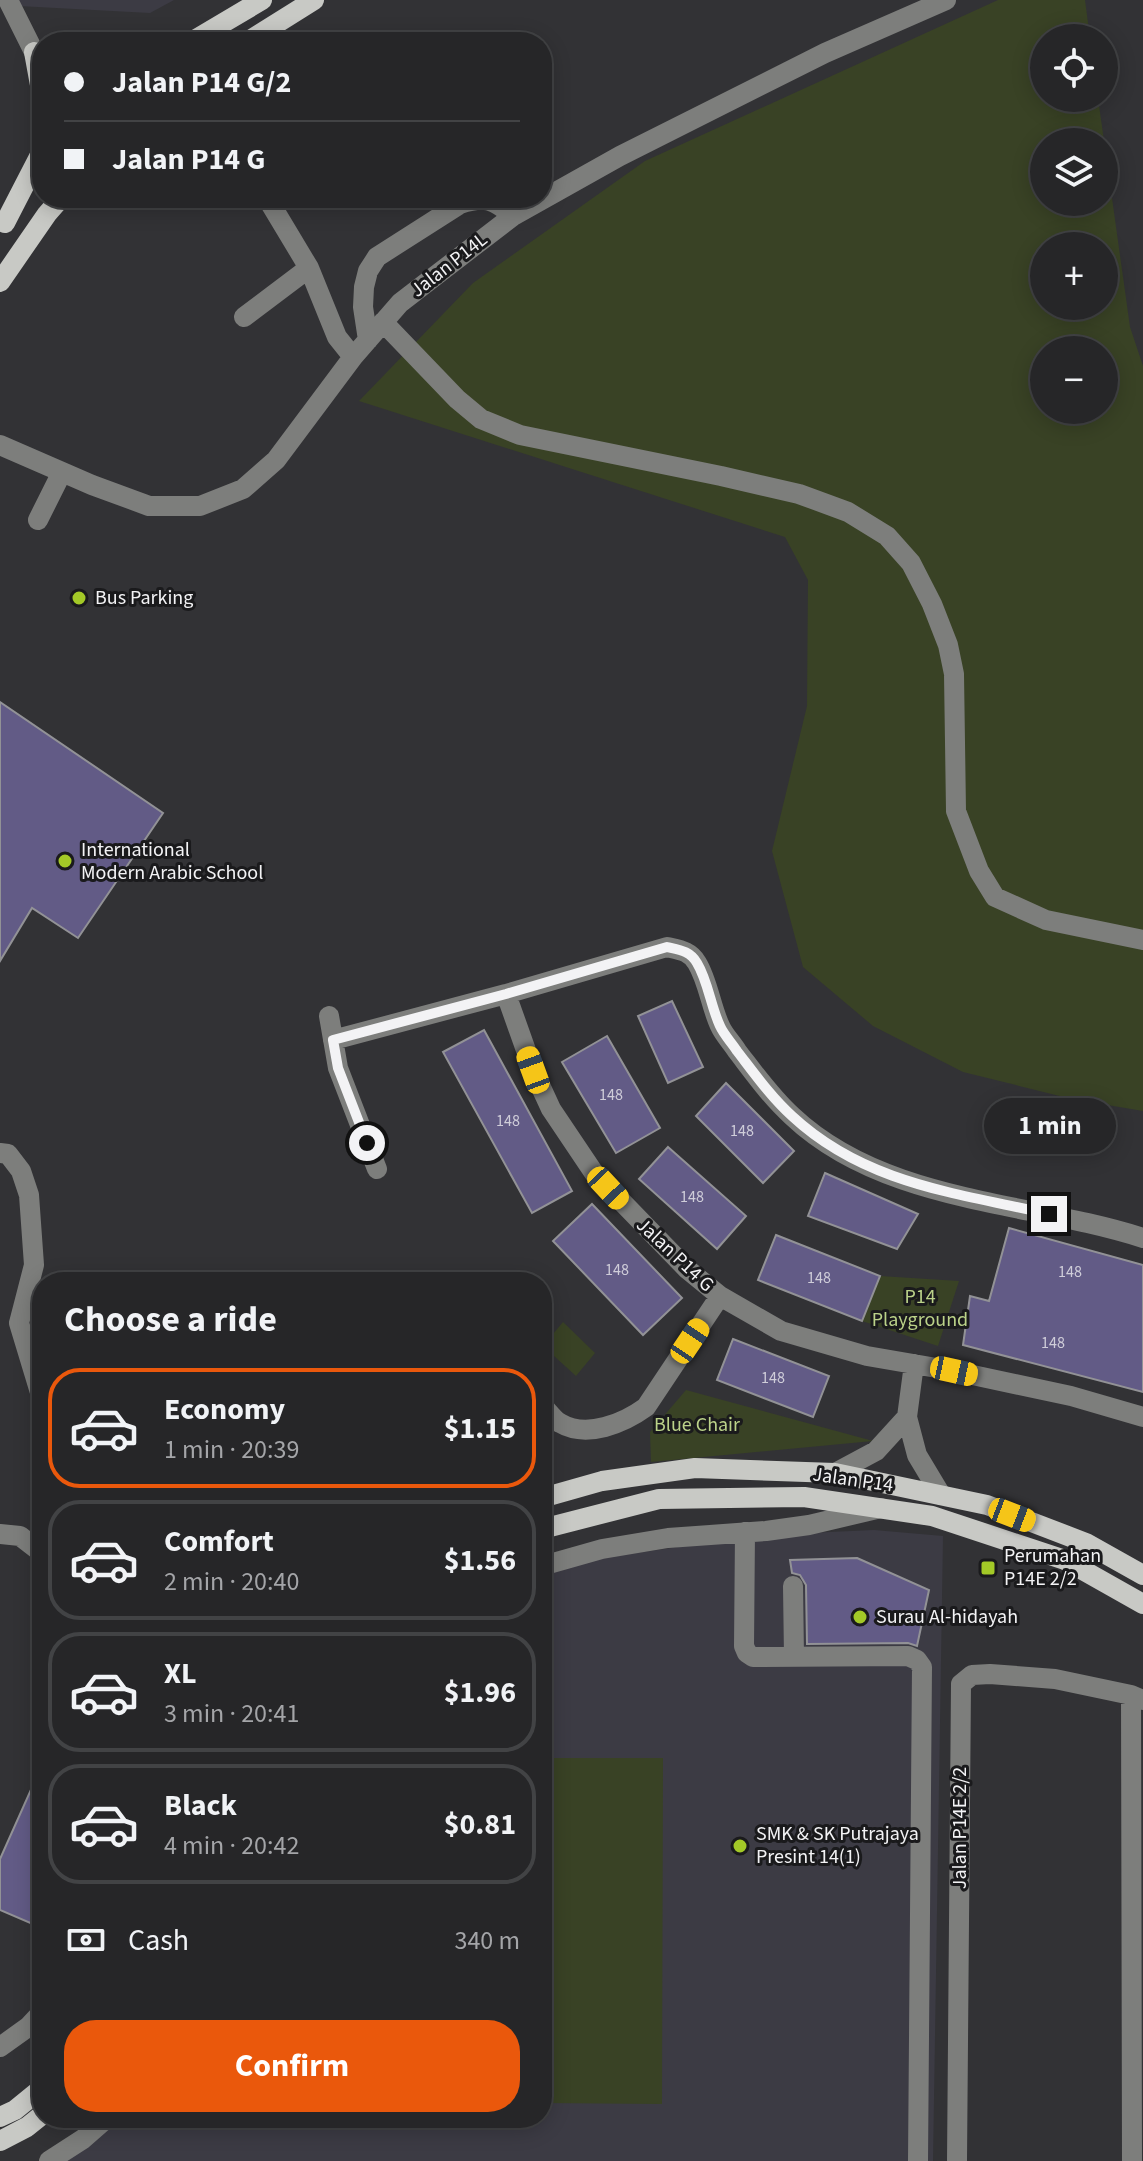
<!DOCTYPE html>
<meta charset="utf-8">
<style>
body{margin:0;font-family:"Source Sans 3",sans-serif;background:#2e2e30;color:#f1f3f6;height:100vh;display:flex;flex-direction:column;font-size:30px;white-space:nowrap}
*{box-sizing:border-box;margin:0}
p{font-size:26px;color:#a4a5a8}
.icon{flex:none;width:44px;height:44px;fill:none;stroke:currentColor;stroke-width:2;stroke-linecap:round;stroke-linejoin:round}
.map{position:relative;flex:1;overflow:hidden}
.drawer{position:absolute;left:32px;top:1272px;width:520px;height:856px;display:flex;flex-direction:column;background:#262628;border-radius:32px;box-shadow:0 4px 20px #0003,0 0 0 2px #424345}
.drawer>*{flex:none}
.guide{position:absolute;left:32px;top:32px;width:520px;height:176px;border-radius:32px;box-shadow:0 4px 20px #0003,0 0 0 2px #424345;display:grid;align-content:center;height:176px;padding:0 32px;background:#262628}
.fabs{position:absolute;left:1030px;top:24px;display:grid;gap:16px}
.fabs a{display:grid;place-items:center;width:88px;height:88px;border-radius:50%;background:#262628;box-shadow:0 4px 20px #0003,0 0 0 2px #424345;font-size:40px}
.end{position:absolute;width:36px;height:36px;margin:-18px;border:10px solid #f3f3f5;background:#111;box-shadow:0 0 0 4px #111}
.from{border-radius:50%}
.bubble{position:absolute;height:56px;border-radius:28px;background:#262628;box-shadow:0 4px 20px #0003,0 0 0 2px #424345;font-size:26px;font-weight:700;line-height:56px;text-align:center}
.car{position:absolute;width:24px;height:48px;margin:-24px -12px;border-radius:10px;box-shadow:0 0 6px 2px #0007;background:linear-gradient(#f5c518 24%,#345 0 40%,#f5c518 0 76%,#345 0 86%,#f5c518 0)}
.guide b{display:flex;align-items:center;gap:28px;height:76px;font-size:30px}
.guide b+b{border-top:2px solid #424345}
.guide i{width:20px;height:20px;background:#f1f3f6}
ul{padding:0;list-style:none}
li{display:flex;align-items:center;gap:24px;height:120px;margin:0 16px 12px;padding:0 16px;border:4px solid #424345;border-radius:32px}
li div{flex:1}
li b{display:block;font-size:30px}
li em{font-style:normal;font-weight:700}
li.selected{border-color:#ea580c}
li>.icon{width:72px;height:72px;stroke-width:1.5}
h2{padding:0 32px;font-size:36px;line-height:96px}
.pay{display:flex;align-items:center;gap:20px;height:88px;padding:0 32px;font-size:30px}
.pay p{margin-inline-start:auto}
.action{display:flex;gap:16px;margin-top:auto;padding:16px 32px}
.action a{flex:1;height:92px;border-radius:32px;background:#ea580c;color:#fff;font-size:32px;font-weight:700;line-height:92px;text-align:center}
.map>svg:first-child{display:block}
.built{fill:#3c3b44}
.green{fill:#394225;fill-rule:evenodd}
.building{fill:#625b86;stroke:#929296;stroke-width:2}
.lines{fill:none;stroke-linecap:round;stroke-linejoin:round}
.minor{stroke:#7d7e7c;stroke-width:20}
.major{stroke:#c8c9c5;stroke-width:20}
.route{stroke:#f3f3f5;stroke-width:10}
.poi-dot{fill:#a3c927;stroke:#1a1a1c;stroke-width:3}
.labels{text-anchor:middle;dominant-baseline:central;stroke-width:6;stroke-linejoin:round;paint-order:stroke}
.number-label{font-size:16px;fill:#cfcdd9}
.street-label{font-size:20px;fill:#f3f3f5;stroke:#1a1a1c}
.poi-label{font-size:20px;fill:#f3f3f5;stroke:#1a1a1c;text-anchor:start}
.park-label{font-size:20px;fill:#bbd289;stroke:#1a1a1c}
</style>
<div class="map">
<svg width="1143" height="2161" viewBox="0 0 1143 2161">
<rect width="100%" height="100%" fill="#323235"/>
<path class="built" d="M0,0H174L150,13L0,5Z
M874,1530L943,1536L933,2161H59L118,2118H542V1575L580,1561L763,1535Z"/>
<path class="green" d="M998,0H1085L1090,38H1044V98H1098L1130,327L1143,366V1111L1072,1099L963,1072L873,1026L803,967L772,851L807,706L808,580L785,537L359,401L473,283L645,161ZM1044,142H1104V202H1044ZM1044,246H1104V306H1044ZM1044,350H1104V410H1044Z
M880,1276L959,1281L938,1346L862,1321Z
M563,1322L595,1353L576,1376L543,1346Z
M686,1390L873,1441L651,1462L650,1432Z
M542,1758H663L662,2104L542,2103Z"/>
<path class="building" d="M0,702L163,813L78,938L32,908L0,961Z
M672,1001L703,1067L668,1083L638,1016Z
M484,1030L572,1191L532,1213L443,1052Z
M607,1036L660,1128L616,1153L562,1062Z
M726,1083L794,1151L763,1183L696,1116Z
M668,1147L746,1216L717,1249L639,1179Z
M825,1173L918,1214L897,1249L808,1216Z
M592,1204L682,1298L643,1335L553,1241Z
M1009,1228L1143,1265V1392L963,1345L970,1296L989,1301Z
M776,1235L880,1276L862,1321L758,1280Z
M733,1339L829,1376L813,1417L717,1380Z
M857,1558L929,1590L917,1646L908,1643L807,1644L806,1585L800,1575L792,1573L790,1560Z
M42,1765V1928L0,1910V1859Z"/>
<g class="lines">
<path class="minor" d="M8,0L34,52L42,59
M267,198L309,268L337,337L353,357
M244,317L309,268
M383,322L457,399L481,419L520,435L721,476L799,494L848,512L887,536L911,563L932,604L948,645L954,674L956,811L979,871L995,897L1046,920L1143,940
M368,340L363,307L364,287L368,271L377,257L460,204C485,196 493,199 513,216
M0,445L92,485L149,506H200L243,489L276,460L353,357L400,303L513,216L620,156L825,53L946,0
M38,520L62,472
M506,994L533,1070L551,1109L594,1173L687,1269L720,1296L781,1331L867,1356L954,1371L1071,1396L1143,1417
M329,1016L338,1068L377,1169
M333,1040L506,994L667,947C680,950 690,951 697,963C708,981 711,1007 720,1026C724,1035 732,1043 737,1051C754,1073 771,1097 792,1116C884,1203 1028,1201 1143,1238
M0,1153L8,1154L21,1171L29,1195L34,1265L19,1323
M19,1323L42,1399
M914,1364L907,1417L917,1455L941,1495
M542,1405C548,1411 554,1420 560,1423C587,1439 624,1423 646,1407L720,1296
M835,1473L876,1451L907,1417
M745,1532L744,1646L747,1653L753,1657L908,1656L917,1660L922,1667L918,2161
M0,1534L20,1536L42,1553
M542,1566L602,1549L668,1538L766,1531L809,1525L881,1508
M793,1586L794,1657
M1131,1695L1132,2161
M0,2047L28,2027L42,2012
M49,2161L83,2139L107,2118
M957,2161L961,1684L972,1675L990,1674L1055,1679L1131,1695L1143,1700"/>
<path class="major" d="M191,42L262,0
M247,42L314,0
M34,52L42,96
M5,223L42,151
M0,282L47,214L61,198
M542,1498L602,1481L695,1468L835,1473L987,1505L1086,1543L1143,1575
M542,1529L659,1499L804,1497L932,1516L1065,1560L1143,1604
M0,2117L15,2110L42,2088
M0,2141L27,2127L42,2115"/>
</g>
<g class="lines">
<path class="route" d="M367,1143L338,1068L333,1040L506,994L667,947C680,950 690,951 697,963C708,981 711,1007 720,1026C724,1035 732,1043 737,1051C754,1073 771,1097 792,1116C865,1184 957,1193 1049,1214"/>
</g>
<g class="poi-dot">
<circle cx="79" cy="598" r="8"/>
<circle cx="65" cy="861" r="8"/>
<rect x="980" y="1560" width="16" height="16" rx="4"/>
<circle cx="860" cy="1617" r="8"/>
<circle cx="740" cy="1846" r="8"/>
</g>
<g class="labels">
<g class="number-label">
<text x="611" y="1095">148</text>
<text x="508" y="1121">148</text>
<text x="742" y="1131">148</text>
<text x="692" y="1197">148</text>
<text x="617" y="1270">148</text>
<text x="1070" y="1272">148</text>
<text x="819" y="1278">148</text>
<text x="1053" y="1343">148</text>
<text x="773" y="1378">148</text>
</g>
<g class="street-label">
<text transform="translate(449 265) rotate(-38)">Jalan P14L</text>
<text transform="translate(675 1255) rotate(43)">Jalan P14 G</text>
<text transform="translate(853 1480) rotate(8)">Jalan P14</text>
<text transform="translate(960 1828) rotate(-90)">Jalan P14E 2/2</text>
</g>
<g class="poi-label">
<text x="95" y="598">Bus Parking</text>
<text x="81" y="850">International<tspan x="81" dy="23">Modern Arabic School</tspan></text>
<text x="1004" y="1556">Perumahan<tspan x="1004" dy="23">P14E 2/2</tspan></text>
<text x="876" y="1617">Surau Al-hidayah</text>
<text x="756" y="1834">SMK &amp; SK Putrajaya<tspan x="756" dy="23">Presint 14(1)</tspan></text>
</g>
<g class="park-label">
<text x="920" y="1297">P14<tspan x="920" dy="23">Playground</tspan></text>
<text x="697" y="1425">Blue Chair</text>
</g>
</g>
</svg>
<div class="fabs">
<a><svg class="icon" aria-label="locate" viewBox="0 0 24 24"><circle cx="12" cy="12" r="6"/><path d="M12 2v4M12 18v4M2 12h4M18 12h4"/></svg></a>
<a><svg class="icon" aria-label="layers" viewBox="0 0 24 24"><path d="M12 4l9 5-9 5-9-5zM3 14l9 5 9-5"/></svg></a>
<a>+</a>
<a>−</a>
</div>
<i class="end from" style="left:367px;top:1143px"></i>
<i class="end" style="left:1049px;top:1214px"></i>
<div class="bubble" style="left:984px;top:1098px;width:132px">1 min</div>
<i class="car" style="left:533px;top:1070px;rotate:340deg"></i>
<i class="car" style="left:608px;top:1188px;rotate:137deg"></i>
<i class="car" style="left:690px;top:1341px;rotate:34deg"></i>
<i class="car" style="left:954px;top:1371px;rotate:102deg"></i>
<i class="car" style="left:1012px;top:1515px;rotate:111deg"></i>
<div class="guide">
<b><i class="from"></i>Jalan P14 G/2</b>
<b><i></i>Jalan P14 G</b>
</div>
<section class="drawer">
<h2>Choose a ride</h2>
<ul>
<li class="selected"><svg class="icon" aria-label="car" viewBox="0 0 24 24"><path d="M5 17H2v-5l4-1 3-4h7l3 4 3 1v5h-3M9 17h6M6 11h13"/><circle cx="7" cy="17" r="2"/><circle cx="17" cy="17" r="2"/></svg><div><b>Economy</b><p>1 min · 20:39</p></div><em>$1.15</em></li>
<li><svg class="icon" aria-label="car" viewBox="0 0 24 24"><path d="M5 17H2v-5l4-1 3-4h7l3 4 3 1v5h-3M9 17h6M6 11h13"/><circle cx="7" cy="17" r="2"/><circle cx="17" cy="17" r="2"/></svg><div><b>Comfort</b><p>2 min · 20:40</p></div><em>$1.56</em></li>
<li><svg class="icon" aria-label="car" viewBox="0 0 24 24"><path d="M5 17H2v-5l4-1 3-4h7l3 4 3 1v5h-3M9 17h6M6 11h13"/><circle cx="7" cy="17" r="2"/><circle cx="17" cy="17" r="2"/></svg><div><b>XL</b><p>3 min · 20:41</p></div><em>$1.96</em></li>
<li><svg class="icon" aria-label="car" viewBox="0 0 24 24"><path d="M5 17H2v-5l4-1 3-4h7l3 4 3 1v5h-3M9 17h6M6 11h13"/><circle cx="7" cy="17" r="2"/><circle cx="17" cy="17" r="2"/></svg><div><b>Black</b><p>4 min · 20:42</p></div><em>$0.81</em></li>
</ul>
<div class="pay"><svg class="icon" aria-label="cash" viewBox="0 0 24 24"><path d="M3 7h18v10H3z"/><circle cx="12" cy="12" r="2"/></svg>Cash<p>340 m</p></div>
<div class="action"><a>Confirm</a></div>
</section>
</div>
